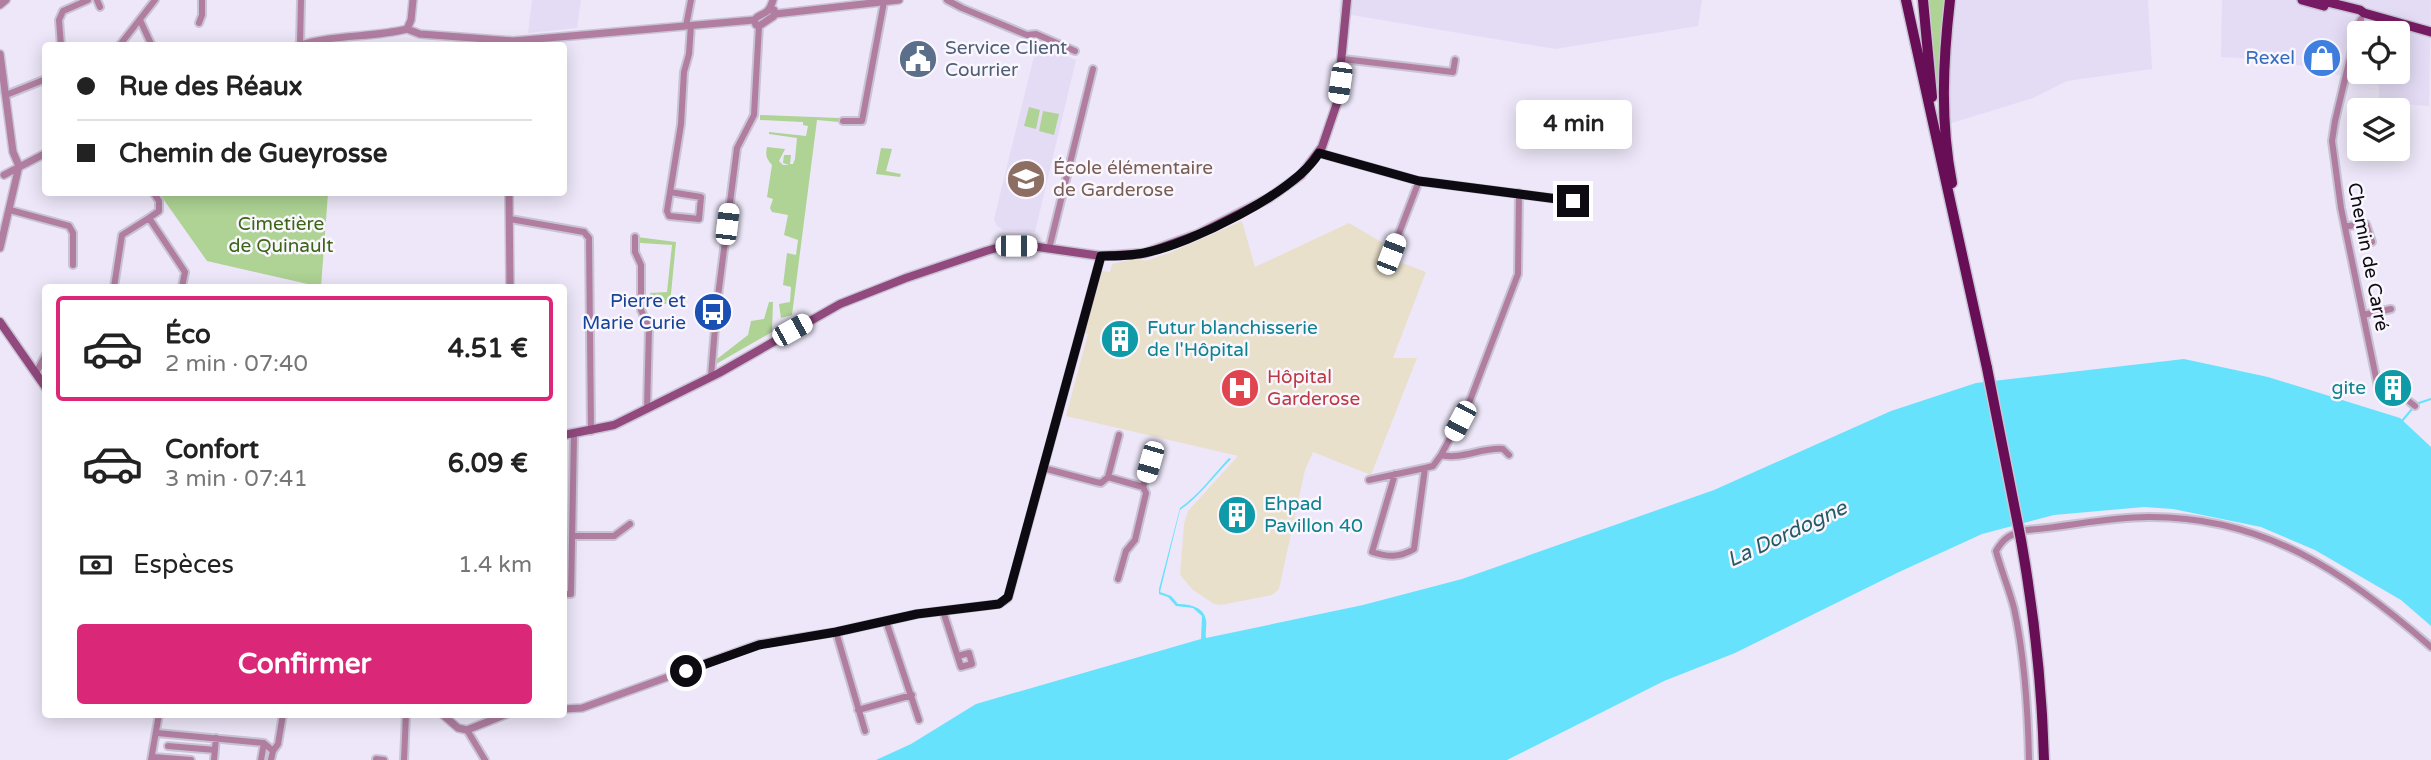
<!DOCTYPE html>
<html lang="fr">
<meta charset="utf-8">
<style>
body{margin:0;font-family:"Varela Round",sans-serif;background:#f6f6f6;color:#222;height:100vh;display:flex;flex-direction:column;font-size:26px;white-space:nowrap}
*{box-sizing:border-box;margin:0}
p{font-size:23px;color:#767676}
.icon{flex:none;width:38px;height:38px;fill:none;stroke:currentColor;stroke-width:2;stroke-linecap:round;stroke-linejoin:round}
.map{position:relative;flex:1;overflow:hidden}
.sheet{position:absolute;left:42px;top:284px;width:525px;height:434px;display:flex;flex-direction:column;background:#fff;border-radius:7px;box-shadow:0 4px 18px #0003}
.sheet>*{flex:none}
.hud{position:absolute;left:42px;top:42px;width:525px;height:154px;border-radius:7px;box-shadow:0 4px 18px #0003;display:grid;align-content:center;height:154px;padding:0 35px;background:#fff}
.fabs{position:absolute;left:2347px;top:21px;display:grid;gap:14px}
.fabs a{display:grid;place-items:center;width:63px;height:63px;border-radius:7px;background:#fff;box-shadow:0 4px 18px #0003;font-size:35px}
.end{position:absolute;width:32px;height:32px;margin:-16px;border:9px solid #0d0b11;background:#fff;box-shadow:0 0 0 4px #fff}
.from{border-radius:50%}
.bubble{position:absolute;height:49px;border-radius:7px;background:#fff;box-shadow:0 4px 18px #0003;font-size:23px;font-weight:700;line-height:49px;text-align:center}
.car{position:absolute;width:21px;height:42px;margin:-21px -10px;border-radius:9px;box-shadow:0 0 5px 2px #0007;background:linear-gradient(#fff 24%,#345 0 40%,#fff 0 76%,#345 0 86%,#fff 0)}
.hud b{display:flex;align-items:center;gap:24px;height:66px;font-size:26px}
.hud b+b{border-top:2px solid #e0e0e0}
.hud i{width:18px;height:18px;background:#222}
ul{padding:12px 0 0;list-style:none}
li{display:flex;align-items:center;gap:21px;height:105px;margin:0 14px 10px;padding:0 21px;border:4px solid transparent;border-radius:7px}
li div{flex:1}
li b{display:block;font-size:26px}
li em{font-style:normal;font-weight:700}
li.selected{border-color:#db2777}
li>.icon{width:63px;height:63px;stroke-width:1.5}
.pay{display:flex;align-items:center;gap:18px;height:77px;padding:0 35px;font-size:26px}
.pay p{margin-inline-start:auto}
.cta{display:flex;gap:14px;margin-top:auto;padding:14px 35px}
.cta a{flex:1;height:80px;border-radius:7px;background:#db2777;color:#fff;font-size:28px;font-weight:700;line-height:80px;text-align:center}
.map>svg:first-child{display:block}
.built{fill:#e4dcf5;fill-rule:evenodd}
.medical{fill:#e9e0cb}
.green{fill:#aed394}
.water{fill:#66e2fc}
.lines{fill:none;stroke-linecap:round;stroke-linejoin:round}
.stream{stroke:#66e2fc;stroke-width:2}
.minor-casing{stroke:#c9c4d4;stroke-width:10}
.tertiary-casing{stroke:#c9c4d4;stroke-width:10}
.secondary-casing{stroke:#c9c4d4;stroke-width:11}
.primary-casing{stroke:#c9c4d4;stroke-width:12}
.trunk-casing{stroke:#c9c4d4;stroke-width:13}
.minor{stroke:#b17ea2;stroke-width:6}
.tertiary{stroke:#b17ea2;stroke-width:7}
.secondary{stroke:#91497e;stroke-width:8}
.primary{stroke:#771c64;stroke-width:9}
.trunk{stroke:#680e56;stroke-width:10}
.trunk-bridge-casing{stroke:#c9c4d4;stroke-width:13;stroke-linecap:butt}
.trunk-bridge{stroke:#680e56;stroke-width:10}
.route{stroke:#0d0b11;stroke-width:9}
.labels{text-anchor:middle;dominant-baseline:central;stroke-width:5;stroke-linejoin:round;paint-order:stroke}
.service-label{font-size:19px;fill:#4e5e75;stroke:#f9f6fe;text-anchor:start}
.shop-label{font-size:19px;fill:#366cbe;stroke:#f9f6fe;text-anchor:end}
.education-label{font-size:19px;fill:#785e54;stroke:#f9f6fe;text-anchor:start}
.park-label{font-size:19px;fill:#3c6516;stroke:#f9f6fe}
.street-label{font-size:19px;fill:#0d0b11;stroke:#f9f6fe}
.transit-label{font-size:19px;fill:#164399;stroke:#f9f6fe;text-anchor:end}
.culture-label{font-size:19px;fill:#0d838f;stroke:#f9f6fe;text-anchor:start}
.health-label{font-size:19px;fill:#be3a42;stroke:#f9f6fe;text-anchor:start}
.water-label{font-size:21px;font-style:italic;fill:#265a65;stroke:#f9f6fe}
</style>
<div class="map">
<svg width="2431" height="760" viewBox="0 0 2431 760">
<rect width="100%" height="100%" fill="#ede7f9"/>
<path class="built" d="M532,0H581L577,28L528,33Z
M1340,0H1702L1698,26L1555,49L1339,13Z
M1931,0H2148L2152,69L2067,81L2033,98L1942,126Z
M2222,0H2431L2429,106L2379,102V85L2278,60L2221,57ZM2359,33H2398V72H2359Z
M1037,44L1076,60L1035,232L1003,230L997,226L994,219Z"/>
<path class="medical" d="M1242,221L1255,267L1349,223L1395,250L1392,259L1426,272L1393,358H1417L1371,475L1313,452L1305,470L1279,589L1272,595L1221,605L1214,604L1193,590L1180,575L1184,524L1188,511L1238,456L1066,416L1088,334L1083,332L1102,271L1110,272L1112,264L1138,258L1145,261L1169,253Z"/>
<path class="green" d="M1928,0H1946L1939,109Z
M1029,107L1040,110L1036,129L1024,126Z
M1043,111L1059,114L1054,135L1039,131Z
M760,115L839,118V122L817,120L792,315L781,318L779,304L790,302L791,287L783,285L787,253L796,255L798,240L784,235L788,215L772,212L770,208L773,199L767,197L772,165C767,159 765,156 767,147L785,149L779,161L783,165H789L783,163L784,155H791L790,164H793L795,159L797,138L769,134V132L806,136L808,126L803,125V122L760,120Z
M881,148L892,149L886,171L901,174L900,177L876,174Z
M159,193H328L321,287L207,261Z
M637,237L676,242L670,304L650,303V293L667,292L672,245L641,243L637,241Z
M769,302H773L772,332L716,364L717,359L748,335L751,321L764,319Z"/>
<path class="water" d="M2184,359L2268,377L2400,418L2431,447V626L2401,600L2315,550L2261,527L2173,509L2144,507L2054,515L1982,534L1899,572L1735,653L1664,681L1507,760H876L911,744L976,704L1201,639L1202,616L1193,608L1176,606L1168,597L1159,594V589L1180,508C1199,495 1213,475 1229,458L1231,459C1215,475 1198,498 1180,510L1160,592L1171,596L1178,604C1189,604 1204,607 1206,620C1207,626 1205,632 1206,638L1363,605L1462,579L1714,490L1891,411L1976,383Z"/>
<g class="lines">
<path class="stream" d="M2416,404L2431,399
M2402,421L2412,409"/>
<g class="minor-casing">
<path id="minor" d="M97,0L100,7
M947,0L962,8L1027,35L1036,34L1075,51
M2361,19L2358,24L2335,121L2332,141L2341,208L2379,392L2400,398
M140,20L152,46
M199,23L202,15V0
M686,26L691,0
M300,45L301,0
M61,46L59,20L63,11L88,0
M119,46L155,0
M1343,59L1453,72L1455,60
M6,95L46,79
M843,121H862L884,2
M1319,153L1419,181L1573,201
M153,192L159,201V211L149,218L185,272L182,287
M670,192L701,197L699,219L669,216L667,211L681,124L684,72L689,54L691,25
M10,210L69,226L73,233V265
M510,219L584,232L589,238L591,431
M2345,227L2363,223L2366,224L2372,242
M635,237V252L641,265V310L649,328L647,409
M1049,249L1093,69
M1391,254L1419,181
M114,287L122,235L149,218
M2363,315L2391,309
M36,373L46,354
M711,376L717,304L737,148L754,115L759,26
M2410,402L2415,406
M1509,455L1503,449C1482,447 1462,460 1441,455L1469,403L1518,274L1519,193
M1043,468L1096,482L1101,483L1108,477L1143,487L1155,446
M1395,474L1372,552C1388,557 1399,558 1414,549L1425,468
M1108,477L1119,435
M1369,480L1425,468L1433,466L1441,455
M572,536H614L630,524
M1118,579L1126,551L1135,540L1146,493L1143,487
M564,594H571L574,435
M943,611L961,667L972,664L969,653L958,656
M886,621L919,720
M836,632L865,731
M858,710L912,695
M467,730L485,760
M157,733L264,743L273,751L271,760
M168,746L215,750
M273,751L278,744L283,714
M153,757L191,760
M376,759L384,760
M151,760L159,714
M214,760L216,738
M261,760L264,743
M404,760L406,714
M2029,760C2028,710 2025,658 2014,608C2009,589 2001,570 1996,551C2004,537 2011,534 2027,530C2067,527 2107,517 2148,517C2264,516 2347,573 2431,647"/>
</g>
<g class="tertiary-casing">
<path id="tertiary" d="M0,5L6,0
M775,14L899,0
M754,20L756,25L759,26L774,16V10
M407,29L420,34L513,41L754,20C762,11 768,17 773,0
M407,29L411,20L413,0
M297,46C333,34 371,38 407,29
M0,54L13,152L19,166L0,248
M4,175L46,153
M509,192L510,287
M564,709L582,708L759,644L836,632L917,614L999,604L1008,598L1101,256
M442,714L458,728L467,730L507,714"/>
</g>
<g class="secondary-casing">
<path id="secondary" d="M0,322L46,388
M564,435L614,425L719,373L840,304L906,278L986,251L1000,247L1031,246L1101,256L1145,253L1198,234L1269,198L1301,175L1322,147L1337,103L1347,0"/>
</g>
<g class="primary-casing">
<path id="primary" d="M2302,0L2324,6
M2319,0L2360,10L2364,13L2431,32"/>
</g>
<g class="trunk-casing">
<path id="trunk" d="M1906,0L1987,368
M1923,0L1932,97
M1950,0C1943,61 1940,122 1952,183
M2021,540C2034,613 2042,686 2044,760"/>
</g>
<use href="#minor" class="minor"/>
<use href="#tertiary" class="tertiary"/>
<use href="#secondary" class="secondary"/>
<use href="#primary" class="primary"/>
<use href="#trunk" class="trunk"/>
<g class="trunk-bridge-casing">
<path id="trunk-bridge" d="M1987,368L2021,540"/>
</g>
<use href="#trunk-bridge" class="trunk-bridge"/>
</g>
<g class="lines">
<path class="route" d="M686,671L759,645L836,632L917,614L999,604L1008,597L1101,256C1115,256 1130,256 1144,253C1190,244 1295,193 1319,153L1419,181L1573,201"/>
</g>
<defs>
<g id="shop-disc" transform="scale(2.0125)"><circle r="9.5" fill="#3f7fe0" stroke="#f9f6fe"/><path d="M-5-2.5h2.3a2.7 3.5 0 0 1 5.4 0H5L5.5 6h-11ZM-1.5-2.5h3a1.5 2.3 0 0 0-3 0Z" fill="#fff"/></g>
<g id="civic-disc" transform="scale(2.0125)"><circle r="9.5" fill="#5c6f8a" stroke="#f9f6fe"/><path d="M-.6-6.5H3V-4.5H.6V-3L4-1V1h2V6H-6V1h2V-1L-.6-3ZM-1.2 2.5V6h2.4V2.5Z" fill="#fff"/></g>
<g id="school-disc" transform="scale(2.0125)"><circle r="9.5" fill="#8d6e63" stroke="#f9f6fe"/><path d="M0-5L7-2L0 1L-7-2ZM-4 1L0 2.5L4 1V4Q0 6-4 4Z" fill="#fff"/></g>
<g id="bus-disc" transform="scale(2.0125)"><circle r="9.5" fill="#1a4fb4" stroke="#f9f6fe"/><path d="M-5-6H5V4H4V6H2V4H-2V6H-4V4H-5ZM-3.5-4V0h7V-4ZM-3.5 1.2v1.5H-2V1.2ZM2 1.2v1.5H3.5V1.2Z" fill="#fff"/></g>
<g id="building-disc" transform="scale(2.0125)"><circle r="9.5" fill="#0f9aa8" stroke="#f9f6fe"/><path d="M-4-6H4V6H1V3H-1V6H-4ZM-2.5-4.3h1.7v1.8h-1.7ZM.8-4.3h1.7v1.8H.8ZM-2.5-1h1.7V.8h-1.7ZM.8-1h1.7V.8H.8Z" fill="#fff"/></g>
<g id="hospital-disc" transform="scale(2.0125)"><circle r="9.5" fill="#e0444e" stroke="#f9f6fe"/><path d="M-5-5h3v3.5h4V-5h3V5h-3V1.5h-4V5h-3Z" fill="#fff"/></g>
</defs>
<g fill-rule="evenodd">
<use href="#shop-disc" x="2322" y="58"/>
<use href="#civic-disc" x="918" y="59"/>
<use href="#school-disc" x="1026" y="179"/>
<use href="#bus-disc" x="713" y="312"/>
<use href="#building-disc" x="1120" y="339"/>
<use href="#hospital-disc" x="1240" y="388"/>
<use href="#building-disc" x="2393" y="388"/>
<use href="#building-disc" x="1237" y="515"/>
</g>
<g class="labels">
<g class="service-label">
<text x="945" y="48">Service Client<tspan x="945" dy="22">Courrier</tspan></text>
</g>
<g class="shop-label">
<text x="2295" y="58">Rexel</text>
</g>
<g class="education-label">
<text x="1053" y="168">École élémentaire<tspan x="1053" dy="22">de Garderose</tspan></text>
</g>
<g class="park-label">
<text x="281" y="224">Cimetière<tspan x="281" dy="22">de Quinault</tspan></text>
</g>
<g class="street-label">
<text transform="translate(2368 257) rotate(79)">Chemin de Carré</text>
</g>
<g class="transit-label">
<text x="686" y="301">Pierre et<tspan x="686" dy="22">Marie Curie</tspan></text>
</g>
<g class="culture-label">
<text x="1147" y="328">Futur blanchisserie<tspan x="1147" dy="22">de l'Hôpital</tspan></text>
<text x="2366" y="388" text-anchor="end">gite</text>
<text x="1264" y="504">Ehpad<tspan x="1264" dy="22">Pavillon 40</tspan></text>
</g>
<g class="health-label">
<text x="1267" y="377">Hôpital<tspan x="1267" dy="22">Garderose</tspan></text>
</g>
<g class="water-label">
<text transform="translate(1787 534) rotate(-25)">La Dordogne</text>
</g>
</g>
</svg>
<div class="fabs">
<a><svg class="icon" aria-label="locate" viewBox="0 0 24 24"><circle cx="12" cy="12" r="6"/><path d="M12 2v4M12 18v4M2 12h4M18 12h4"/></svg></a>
<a><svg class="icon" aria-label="layers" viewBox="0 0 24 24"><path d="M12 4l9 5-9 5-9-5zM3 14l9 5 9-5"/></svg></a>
</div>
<i class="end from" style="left:686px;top:671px"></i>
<i class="end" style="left:1573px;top:201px"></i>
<div class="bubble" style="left:1516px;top:100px;width:116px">4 min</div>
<i class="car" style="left:1340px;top:83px;rotate:188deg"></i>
<i class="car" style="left:727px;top:224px;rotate:7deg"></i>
<i class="car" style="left:1016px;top:246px;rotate:90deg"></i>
<i class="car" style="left:1391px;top:254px;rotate:21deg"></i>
<i class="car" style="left:792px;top:330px;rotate:61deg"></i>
<i class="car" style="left:1460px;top:421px;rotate:208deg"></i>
<i class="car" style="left:1150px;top:462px;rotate:196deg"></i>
<div class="hud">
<b><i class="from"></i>Rue des Réaux</b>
<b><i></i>Chemin de Gueyrosse</b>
</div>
<section class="sheet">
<ul>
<li class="selected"><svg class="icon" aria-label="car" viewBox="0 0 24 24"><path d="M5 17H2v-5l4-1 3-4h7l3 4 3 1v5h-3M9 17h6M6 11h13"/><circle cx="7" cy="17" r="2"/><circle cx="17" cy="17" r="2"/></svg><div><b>Éco</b><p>2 min · 07:40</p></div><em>4.51 €</em></li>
<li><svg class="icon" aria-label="car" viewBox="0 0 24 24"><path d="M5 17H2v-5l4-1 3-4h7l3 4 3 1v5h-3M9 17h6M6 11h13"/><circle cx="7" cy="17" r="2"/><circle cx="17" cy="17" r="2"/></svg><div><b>Confort</b><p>3 min · 07:41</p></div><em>6.09 €</em></li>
</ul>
<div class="pay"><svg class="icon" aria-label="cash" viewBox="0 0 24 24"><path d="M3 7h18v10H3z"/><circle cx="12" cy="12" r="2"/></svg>Espèces<p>1.4 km</p></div>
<div class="cta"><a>Confirmer</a></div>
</section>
</div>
